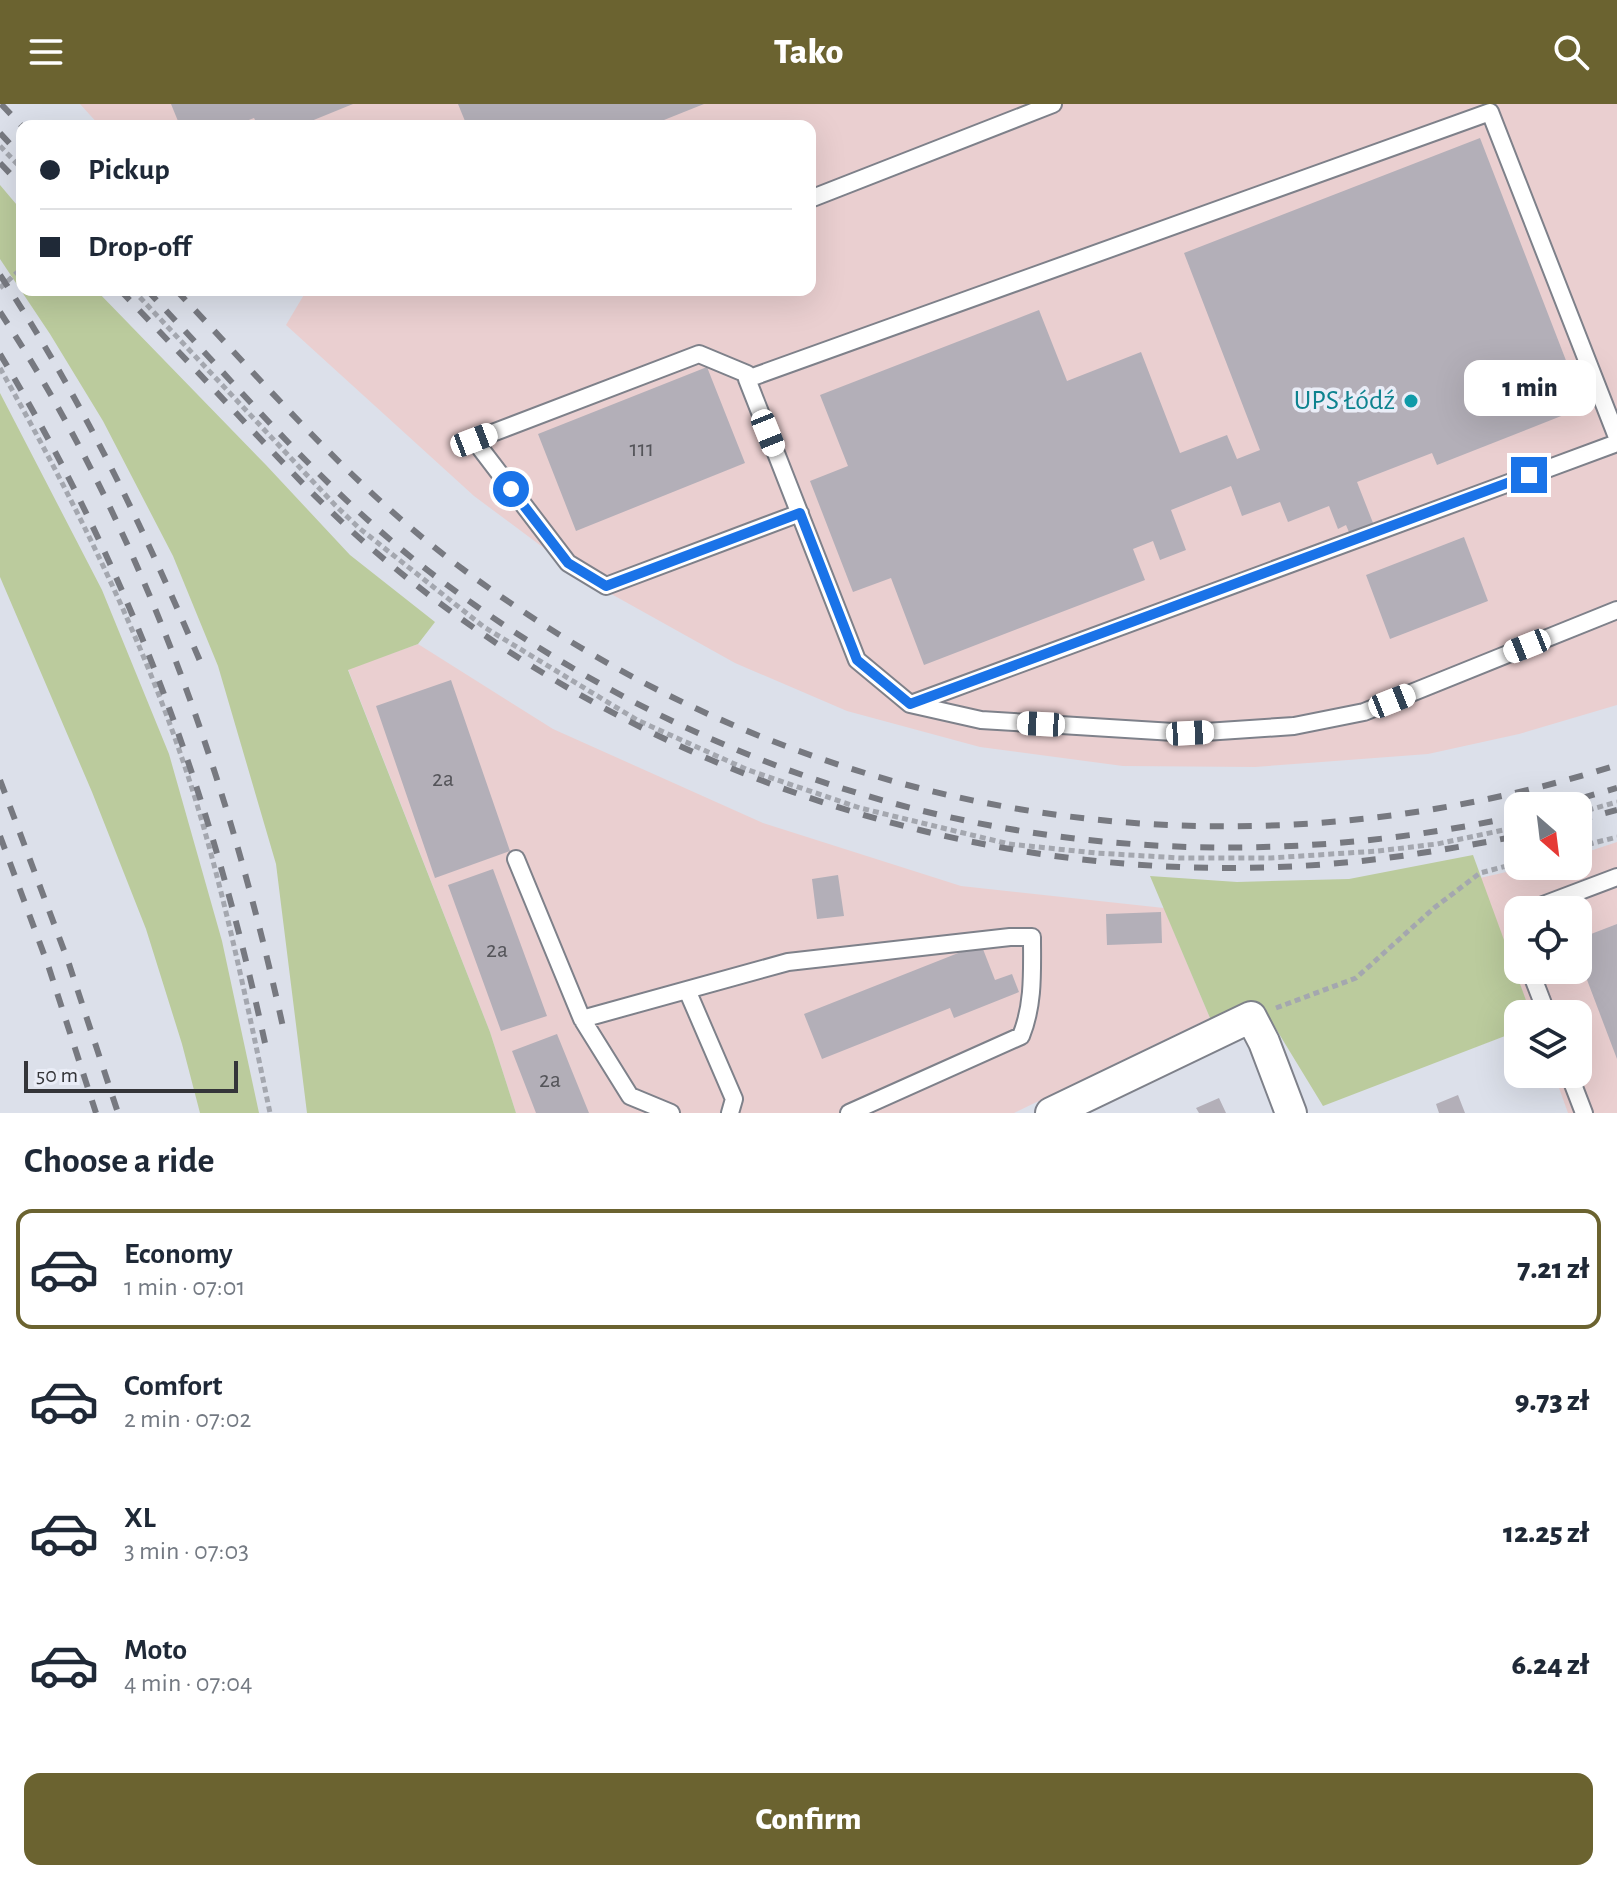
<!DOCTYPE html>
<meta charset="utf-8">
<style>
body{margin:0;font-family:"Alegreya Sans",sans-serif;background:#f6f6f7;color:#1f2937;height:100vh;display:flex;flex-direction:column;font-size:30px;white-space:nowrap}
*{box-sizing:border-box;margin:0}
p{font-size:26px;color:#747a83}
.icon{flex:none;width:44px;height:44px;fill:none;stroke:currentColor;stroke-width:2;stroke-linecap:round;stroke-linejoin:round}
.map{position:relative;height:1009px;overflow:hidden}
.sheet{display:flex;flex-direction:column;background:#fff;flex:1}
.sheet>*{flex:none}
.banner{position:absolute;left:16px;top:16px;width:800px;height:176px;border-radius:16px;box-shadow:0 8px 32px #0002;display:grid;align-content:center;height:176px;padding:0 24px;background:#fff}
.needle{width:52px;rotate:152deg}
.buttons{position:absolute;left:1504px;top:688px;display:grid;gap:16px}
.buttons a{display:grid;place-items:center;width:88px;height:88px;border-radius:16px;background:#fff;box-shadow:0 8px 32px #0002;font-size:40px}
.scale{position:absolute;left:24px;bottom:20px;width:214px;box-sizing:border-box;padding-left:8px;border:4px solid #343539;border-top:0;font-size:22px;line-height:28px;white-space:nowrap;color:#343539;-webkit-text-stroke:6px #eaedf7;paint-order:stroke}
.end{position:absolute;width:36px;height:36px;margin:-18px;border:10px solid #1a73e8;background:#fff;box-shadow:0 0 0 4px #fff}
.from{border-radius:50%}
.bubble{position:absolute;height:56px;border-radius:16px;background:#fff;box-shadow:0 8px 32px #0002;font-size:26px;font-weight:800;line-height:56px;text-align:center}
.car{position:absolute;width:24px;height:48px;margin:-24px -12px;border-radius:10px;box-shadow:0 0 6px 2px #0007;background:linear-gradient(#fff 24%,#345 0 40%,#fff 0 76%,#345 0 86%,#fff 0)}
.banner b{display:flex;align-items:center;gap:28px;height:76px;font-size:30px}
.banner b+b{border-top:2px solid #e0e1e3}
.banner i{width:20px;height:20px;background:#1f2937}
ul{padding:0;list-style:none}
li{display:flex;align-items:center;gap:24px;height:120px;margin:0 16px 12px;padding:0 8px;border:4px solid transparent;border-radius:16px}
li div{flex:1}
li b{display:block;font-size:30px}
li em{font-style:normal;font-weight:800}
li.selected{border-color:#6b6330}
li>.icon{width:72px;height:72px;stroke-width:1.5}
h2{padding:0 24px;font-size:36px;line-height:96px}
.action{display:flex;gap:16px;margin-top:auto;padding:16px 24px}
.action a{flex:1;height:92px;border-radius:16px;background:#6b6330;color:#fff;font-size:32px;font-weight:800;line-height:92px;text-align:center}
header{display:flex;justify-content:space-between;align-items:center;height:104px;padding:0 24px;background:#6b6330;color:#fff;font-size:36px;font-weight:800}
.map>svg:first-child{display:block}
.industrial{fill:#eacfd0;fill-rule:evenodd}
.green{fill:#bbcb9d}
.building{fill:#b3afb8}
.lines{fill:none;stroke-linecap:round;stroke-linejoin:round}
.service-casing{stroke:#7e818a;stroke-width:20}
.minor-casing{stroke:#7e818a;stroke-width:34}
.path{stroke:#a4a7af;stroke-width:5;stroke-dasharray:6 4;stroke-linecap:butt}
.service{stroke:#fff;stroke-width:16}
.minor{stroke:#fff;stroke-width:30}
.rail{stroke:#777980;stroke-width:6;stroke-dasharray:14 14;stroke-linecap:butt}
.route{stroke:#1a73e8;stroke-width:10}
.culture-dot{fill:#0f9aa8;stroke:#eaedf7;stroke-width:3}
.labels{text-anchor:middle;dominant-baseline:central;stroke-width:7;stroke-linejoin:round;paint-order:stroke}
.number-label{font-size:24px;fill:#545459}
.culture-label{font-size:28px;fill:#0d838f;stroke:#eaedf7;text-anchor:end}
</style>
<header><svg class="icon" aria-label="menu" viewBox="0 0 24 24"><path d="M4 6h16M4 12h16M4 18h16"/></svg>Tako<svg class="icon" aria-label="search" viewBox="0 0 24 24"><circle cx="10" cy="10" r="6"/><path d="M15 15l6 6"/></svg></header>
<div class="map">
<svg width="1617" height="1009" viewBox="0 0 1617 1009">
<rect width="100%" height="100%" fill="#dce0ea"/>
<path class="industrial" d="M80,0H1617V601L1519,630L1428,650L1255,663L1123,662L980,643L847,607L735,559L588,477L474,392L286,221L305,189L247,191L243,186H810V22H100Z
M418,540L553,625L763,719L961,782L1164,804L1210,914L1014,1009H516L490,928L348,565Z
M1617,738V1009H1568L1554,970H1578V910H1531L1480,774L1532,762H1578V751ZM1518,806H1578V866H1518Z"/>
<path class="green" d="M0,81L22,107V186H96L266,361L350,451L435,518L418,540L348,566L490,928L516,1009H307L276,760L218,562L173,452L103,317L50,230L0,155Z
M0,289L102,486L169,650L222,837L259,1009H200L182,940L146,825L92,688L0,473Z
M1473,751L1531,910H1518V927L1323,1002L1270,915L1252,906L1210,914L1150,772L1237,778L1349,775Z"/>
<path class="building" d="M171,0H353L299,22H258L254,14L233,22H180Z
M458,0H704L649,22H467Z
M1480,34L1584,303L1437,361L1432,349L1357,378L1375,424L1351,433L1346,421L1338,425L1329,402L1288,418L1280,398L1242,412L1231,382L1171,406L1186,446L1160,456L1153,437L1133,445L1145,476L924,561L891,474L853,488L810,377L848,362L820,291L1039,206L1067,277L1141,248L1180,349L1227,331L1237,355L1260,346L1184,149Z
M707,263L745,359L576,427L538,330Z
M1464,433L1488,497L1390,535L1366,471Z
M451,576L510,747L435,774L376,602Z
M493,765L547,912L501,927L448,781Z
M838,771L844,812L817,815L812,775Z
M1161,808L1162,839L1107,841L1106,810Z
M1617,820V955L1578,852V835Z
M981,840L995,876L1012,870L1019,888L954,914L950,904L822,955L804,910Z
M557,930L589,1009H536L512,947Z
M1458,991L1465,1009H1439L1436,1000Z
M1219,994L1226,1009H1199L1196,1004Z"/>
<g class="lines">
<g class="service-casing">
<path id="service" d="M810,95L1053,0
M747,275V270L699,250L474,336L568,459L606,482L800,409
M1617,333L1490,8L747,275L857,556L910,600L981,616L1190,629L1294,622L1364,608L1617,506
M911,600L1617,339
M516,755L582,915L630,992L671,1009
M1538,806L1543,801L1617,773
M1518,826L1515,828L1518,835
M1530,866L1547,910
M687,886L734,995L730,1009
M582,915L788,858L1010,833H1032C1032,867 1034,900 1021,932L849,1009
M1569,970L1584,1009"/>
</g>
<g class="minor-casing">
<path id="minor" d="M1051,1009L1251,913L1264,938L1291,1009"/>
</g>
<path class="path" d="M0,42L22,65
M0,184L22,164
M133,186L335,401L359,424L484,523L637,616L748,666L860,704L1009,740L1096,749L1180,754H1271L1378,747L1437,740L1518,723
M0,264C79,405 152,551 199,707C228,806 249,908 270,1009
M1578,709L1617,698
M1578,743L1617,733
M1276,904L1356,874L1434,804L1480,769L1518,759"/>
<use href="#service" class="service"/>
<use href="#minor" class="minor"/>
<path class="rail" d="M1,0L22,22
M0,29L22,53
M0,59L22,82
M0,171C81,293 143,423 200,557
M120,186C164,232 208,279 251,325C288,364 324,403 364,438C627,667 980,788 1329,760C1393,755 1455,744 1518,732
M147,186C239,284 327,390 435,472C751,711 1130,796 1518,712
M176,186C264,279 347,376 448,454C787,713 1210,790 1617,661
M0,208C142,424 228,673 283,923
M0,250C131,469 211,690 265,939
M0,676L68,857L118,1009
M1554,702L1617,684
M1578,716L1617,706
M0,732L48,861L96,1009"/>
</g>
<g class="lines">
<path class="route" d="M511,385L568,459L606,482L800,409L857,556L910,600L1529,371"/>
</g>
<circle class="culture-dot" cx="1411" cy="297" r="8"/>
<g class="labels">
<g class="number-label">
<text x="642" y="345">111</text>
<text x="443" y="675">2a</text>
<text x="497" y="846">2a</text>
<text x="550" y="976">2a</text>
</g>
<g class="culture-label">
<text x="1395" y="297">UPS Łódź</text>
</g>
</g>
</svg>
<div class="buttons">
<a><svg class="needle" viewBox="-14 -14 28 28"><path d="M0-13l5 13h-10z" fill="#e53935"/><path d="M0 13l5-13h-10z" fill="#747a83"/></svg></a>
<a><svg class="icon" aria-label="locate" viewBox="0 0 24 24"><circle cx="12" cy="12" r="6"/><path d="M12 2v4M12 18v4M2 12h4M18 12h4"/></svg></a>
<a><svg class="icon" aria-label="layers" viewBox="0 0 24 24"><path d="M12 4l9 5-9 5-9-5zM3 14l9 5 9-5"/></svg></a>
</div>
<div class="scale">50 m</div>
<i class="end from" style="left:511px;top:385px"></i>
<i class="end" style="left:1529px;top:371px"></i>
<div class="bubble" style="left:1464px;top:256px;width:132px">1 min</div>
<i class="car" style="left:768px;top:329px;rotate:158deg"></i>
<i class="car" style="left:474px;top:336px;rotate:69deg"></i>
<i class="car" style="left:1527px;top:542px;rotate:248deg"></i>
<i class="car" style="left:1392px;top:597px;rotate:68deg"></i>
<i class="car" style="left:1041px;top:620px;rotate:273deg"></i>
<i class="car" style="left:1190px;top:629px;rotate:87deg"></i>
<div class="banner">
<b><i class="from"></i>Pickup</b>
<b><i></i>Drop-off</b>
</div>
</div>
<section class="sheet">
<h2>Choose a ride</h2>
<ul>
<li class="selected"><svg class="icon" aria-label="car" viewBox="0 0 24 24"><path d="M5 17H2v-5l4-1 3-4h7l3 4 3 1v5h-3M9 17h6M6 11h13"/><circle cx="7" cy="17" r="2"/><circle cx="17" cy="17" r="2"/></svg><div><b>Economy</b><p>1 min · 07:01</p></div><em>7.21 zł</em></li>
<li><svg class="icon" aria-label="car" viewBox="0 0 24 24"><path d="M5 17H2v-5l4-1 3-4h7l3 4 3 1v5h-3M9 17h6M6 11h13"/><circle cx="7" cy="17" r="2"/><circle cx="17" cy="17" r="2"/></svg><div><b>Comfort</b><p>2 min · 07:02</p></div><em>9.73 zł</em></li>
<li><svg class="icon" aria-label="car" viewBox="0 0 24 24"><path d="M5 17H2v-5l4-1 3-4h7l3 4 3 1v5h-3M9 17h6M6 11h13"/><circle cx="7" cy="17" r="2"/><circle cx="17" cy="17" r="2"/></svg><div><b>XL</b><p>3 min · 07:03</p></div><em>12.25 zł</em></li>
<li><svg class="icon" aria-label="car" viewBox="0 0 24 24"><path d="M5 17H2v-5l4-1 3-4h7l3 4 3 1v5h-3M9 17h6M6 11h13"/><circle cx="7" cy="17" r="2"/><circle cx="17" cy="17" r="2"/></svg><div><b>Moto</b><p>4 min · 07:04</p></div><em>6.24 zł</em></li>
</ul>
<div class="action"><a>Confirm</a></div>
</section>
